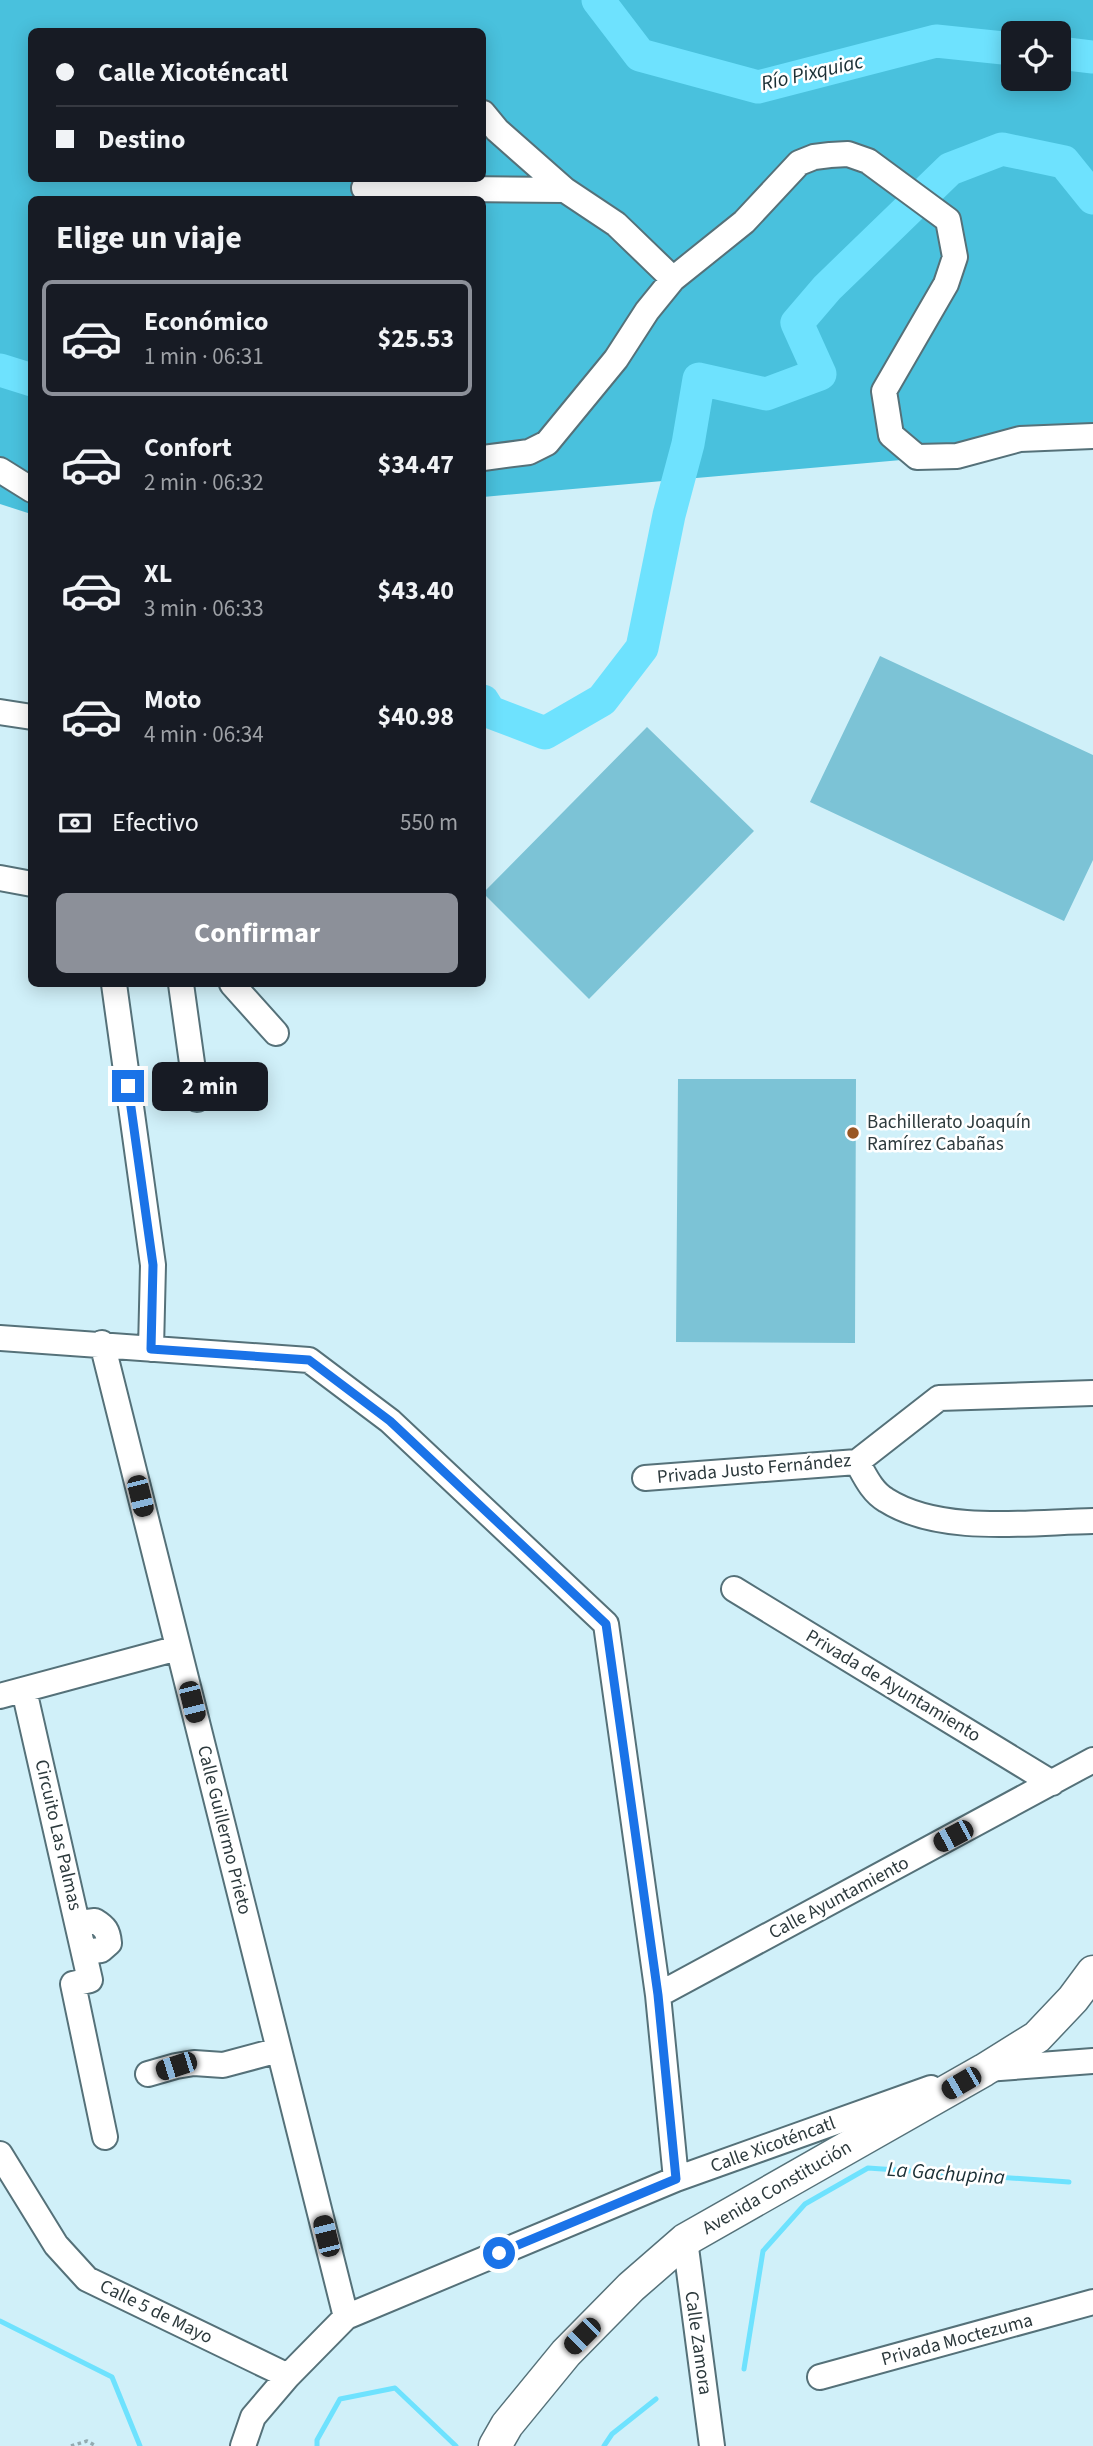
<!DOCTYPE html>
<html lang="es">
<meta charset="utf-8">
<style>
body{margin:0;font-family:"Source Sans 3",sans-serif;background:#242831;color:#f1f3f6;height:100vh;display:flex;flex-direction:column;font-size:26px;white-space:nowrap}
*{box-sizing:border-box;margin:0}
p{font-size:23px;color:#9ea1a6}
.icon{flex:none;width:38px;height:38px;fill:none;stroke:currentColor;stroke-width:2;stroke-linecap:round;stroke-linejoin:round}
.map{position:relative;flex:1;overflow:hidden}
.details{position:absolute;left:28px;top:196px;width:458px;height:791px;display:flex;flex-direction:column;background:#171b24;border-radius:10px;box-shadow:0 4px 18px #0003}
.details>*{flex:none}
.top-card{position:absolute;left:28px;top:28px;width:458px;height:154px;border-radius:10px;box-shadow:0 4px 18px #0003;display:grid;align-content:center;height:154px;padding:0 28px;background:#171b24}
.controls{position:absolute;left:1001px;top:21px;display:grid;gap:14px}
.controls a{display:grid;place-items:center;width:70px;height:70px;border-radius:10px;background:#171b24;box-shadow:0 4px 18px #0003;font-size:35px}
.end{position:absolute;width:32px;height:32px;margin:-16px;border:9px solid #1a73e8;background:#fff;box-shadow:0 0 0 4px #fff}
.from{border-radius:50%}
.bubble{position:absolute;height:49px;border-radius:10px;background:#171b24;box-shadow:0 4px 18px #0003;font-size:23px;font-weight:700;line-height:49px;text-align:center}
.car{position:absolute;width:21px;height:42px;margin:-21px -10px;border-radius:9px;box-shadow:0 0 5px 2px #0007;background:linear-gradient(#222 24%,#8ab4d8 0 40%,#222 0 76%,#8ab4d8 0 86%,#222 0)}
.top-card b{display:flex;align-items:center;gap:24px;height:66px;font-size:26px}
.top-card b+b{border-top:2px solid #363941}
.top-card i{width:18px;height:18px;background:#f1f3f6}
ul{padding:0;list-style:none}
li{display:flex;align-items:center;gap:21px;height:116px;margin:0 14px 10px;padding:0 14px;border:4px solid transparent;border-radius:10px}
li div{flex:1}
li b{display:block;font-size:26px}
li em{font-style:normal;font-weight:700}
li.selected{border-color:#8c9099}
li>.icon{width:63px;height:63px;stroke-width:1.5}
h2{padding:0 28px;font-size:32px;line-height:84px}
.pay{display:flex;align-items:center;gap:18px;height:77px;padding:0 28px;font-size:26px}
.pay p{margin-inline-start:auto}
.action{display:flex;gap:14px;margin-top:auto;padding:14px 28px}
.action a{flex:1;height:80px;border-radius:10px;background:#8c9099;color:#fff;font-size:28px;font-weight:700;line-height:80px;text-align:center}
.map>svg:first-child{display:block}
.green{fill:#7cc3d6}
.forest{fill:#49c1dd;fill-rule:evenodd}
.lines{fill:none;stroke-linecap:round;stroke-linejoin:round}
.stream{stroke:#6ee2fe;stroke-width:5}
.river{stroke:#6ee2fe;stroke-width:33}
.minor-casing{stroke:#557179;stroke-width:28}
.major-casing{stroke:#557179;stroke-width:35}
.path{stroke:#92abb1;stroke-width:3.5;stroke-dasharray:3.5 3.5;stroke-linecap:butt}
.minor{stroke:#fff;stroke-width:24}
.major{stroke:#fff;stroke-width:32}
.route{stroke:#1a73e8;stroke-width:9}
.poi-dot{fill:#995724;stroke:#fff;stroke-width:2.5}
.labels{text-anchor:middle;dominant-baseline:central;stroke-width:5;stroke-linejoin:round;paint-order:stroke}
.poi-label{font-size:19px;fill:#2d3a3d;stroke:#fff;text-anchor:start}
.street-label{font-size:19px;fill:#2d3a3d;stroke:#fff}
.water-label{font-size:21px;font-style:italic;fill:#1a2f35;stroke:#fff}
</style>
<div class="map">
<svg width="1093" height="2446" viewBox="0 0 1093 2446">
<rect width="100%" height="100%" fill="#d0f0f9"/>
<path class="green" d="M880,656L1093,755V860L1064,921L810,802Z
M647,727L754,831L589,999L483,893Z
M678,1079H856L855,1343L676,1342Z"/>
<path class="forest" d="M0,0H1093V443L483,497V200H32L31,514L0,504ZM32,32H483V178H32ZM1013,33H1059V79H1013Z"/>
<g class="lines">
<path class="stream" d="M0,2321L112,2377L140,2446
M744,2369L763,2251L805,2204L868,2168L1069,2182
M317,2446V2440L340,2399L395,2388L456,2446
M604,2446L612,2434L656,2399"/>
<path class="river" d="M598,0L640,55L758,87L936,41L1013,49
M1059,53L1093,57
M0,370L32,380
M483,701L490,712L545,733L602,700L642,648L669,515L688,444L699,379L766,394L820,374L797,323L827,288L950,169L1002,149L1064,162L1093,198"/>
<g class="minor-casing">
<path id="minor" d="M483,113L497,130L565,190L616,224L673,279
M364,188L565,190
M483,458L529,452L547,443L616,359L647,311L673,279L744,222L799,163L814,157L830,155L848,154L868,161L948,220L955,257L946,284L884,391L891,435L917,457L957,456L1020,439L1093,436
M0,470L32,490
M0,712L32,717
M0,878L32,884
M114,984L153,1265L151,1349
M181,984L197,1099
M232,984L276,1033
M0,1338L309,1360L390,1421L606,1624L658,1995L676,2179
M102,1343L346,2317
M857,1462C865,1476 872,1492 886,1500C941,1535 1031,1522 1093,1521
M645,1478L857,1462L939,1398L1093,1393
M734,1589L1052,1783
M24,1690L90,1980L73,1984L105,2137
M0,1696L178,1648
M79,1923L95,1921C105,1927 108,1931 109,1943L101,1950L84,1952
M658,1995L1093,1760
M986,2069L1093,2061
M148,2074L176,2066L194,2063L223,2065L279,2050
M0,2154L56,2245L87,2279L288,2376
M685,2240L712,2446
M820,2377L1093,2302
M243,2446L253,2417L288,2376L346,2317L676,2179L931,2088"/>
</g>
<g class="major-casing">
<path id="major" d="M495,2446L507,2425L566,2353L631,2287L685,2240L984,2070L1037,2037L1073,1999L1093,1972"/>
</g>
<path class="path" d="M71,2446L87,2441L96,2446"/>
<use href="#minor" class="minor"/>
<use href="#major" class="major"/>
</g>
<g class="lines">
<path class="route" d="M128,1086L153,1265L151,1349L309,1360L390,1421L606,1624L658,1995L676,2179L499,2253"/>
</g>
<circle class="poi-dot" cx="853" cy="1133" r="7"/>
<g class="labels">
<g class="poi-label">
<text x="867" y="1122">Bachillerato Joaquín<tspan x="867" dy="22">Ramírez Cabañas</tspan></text>
</g>
<g class="street-label">
<text transform="translate(754 1469) rotate(-5)">Privada Justo Fernández</text>
<text transform="translate(893 1686) rotate(31)">Privada de Ayuntamiento</text>
<text transform="translate(224 1830) rotate(76)">Calle Guillermo Prieto</text>
<text transform="translate(58 1835) rotate(77)">Circuito Las Palmas</text>
<text transform="translate(839 1898) rotate(-28)">Calle Ayuntamiento</text>
<text transform="translate(773 2145) rotate(-20)">Calle Xicoténcatl</text>
<text transform="translate(777 2188) rotate(-30)">Avenida Constitución</text>
<text transform="translate(156 2312) rotate(26)">Calle 5 de Mayo</text>
<text transform="translate(957 2340) rotate(-15)">Privada Moctezuma</text>
<text transform="translate(698 2343) rotate(82)">Calle Zamora</text>
</g>
<g class="water-label">
<text transform="translate(812 72) rotate(-13)">Río Pixquiac</text>
<text transform="translate(946 2173) rotate(4)">La Gachupina</text>
</g>
</g>
</svg>
<div class="controls">
<a><svg class="icon" aria-label="locate" viewBox="0 0 24 24"><circle cx="12" cy="12" r="6"/><path d="M12 2v4M12 18v4M2 12h4M18 12h4"/></svg></a>
</div>
<i class="end from" style="left:499px;top:2253px"></i>
<i class="end" style="left:128px;top:1086px"></i>
<div class="bubble" style="left:152px;top:1062px;width:116px">2 min</div>
<i class="car" style="left:140px;top:1496px;rotate:166deg"></i>
<i class="car" style="left:192px;top:1702px;rotate:166deg"></i>
<i class="car" style="left:953px;top:1836px;rotate:242deg"></i>
<i class="car" style="left:176px;top:2066px;rotate:252deg"></i>
<i class="car" style="left:961px;top:2083px;rotate:240deg"></i>
<i class="car" style="left:326px;top:2236px;rotate:346deg"></i>
<i class="car" style="left:582px;top:2336px;rotate:225deg"></i>
<div class="top-card">
<b><i class="from"></i>Calle Xicoténcatl</b>
<b><i></i>Destino</b>
</div>
<section class="details">
<h2>Elige un viaje</h2>
<ul>
<li class="selected"><svg class="icon" aria-label="car" viewBox="0 0 24 24"><path d="M5 17H2v-5l4-1 3-4h7l3 4 3 1v5h-3M9 17h6M6 11h13"/><circle cx="7" cy="17" r="2"/><circle cx="17" cy="17" r="2"/></svg><div><b>Económico</b><p>1 min · 06:31</p></div><em>$25.53</em></li>
<li><svg class="icon" aria-label="car" viewBox="0 0 24 24"><path d="M5 17H2v-5l4-1 3-4h7l3 4 3 1v5h-3M9 17h6M6 11h13"/><circle cx="7" cy="17" r="2"/><circle cx="17" cy="17" r="2"/></svg><div><b>Confort</b><p>2 min · 06:32</p></div><em>$34.47</em></li>
<li><svg class="icon" aria-label="car" viewBox="0 0 24 24"><path d="M5 17H2v-5l4-1 3-4h7l3 4 3 1v5h-3M9 17h6M6 11h13"/><circle cx="7" cy="17" r="2"/><circle cx="17" cy="17" r="2"/></svg><div><b>XL</b><p>3 min · 06:33</p></div><em>$43.40</em></li>
<li><svg class="icon" aria-label="car" viewBox="0 0 24 24"><path d="M5 17H2v-5l4-1 3-4h7l3 4 3 1v5h-3M9 17h6M6 11h13"/><circle cx="7" cy="17" r="2"/><circle cx="17" cy="17" r="2"/></svg><div><b>Moto</b><p>4 min · 06:34</p></div><em>$40.98</em></li>
</ul>
<div class="pay"><svg class="icon" aria-label="cash" viewBox="0 0 24 24"><path d="M3 7h18v10H3z"/><circle cx="12" cy="12" r="2"/></svg>Efectivo<p>550 m</p></div>
<div class="action"><a>Confirmar</a></div>
</section>
</div>
